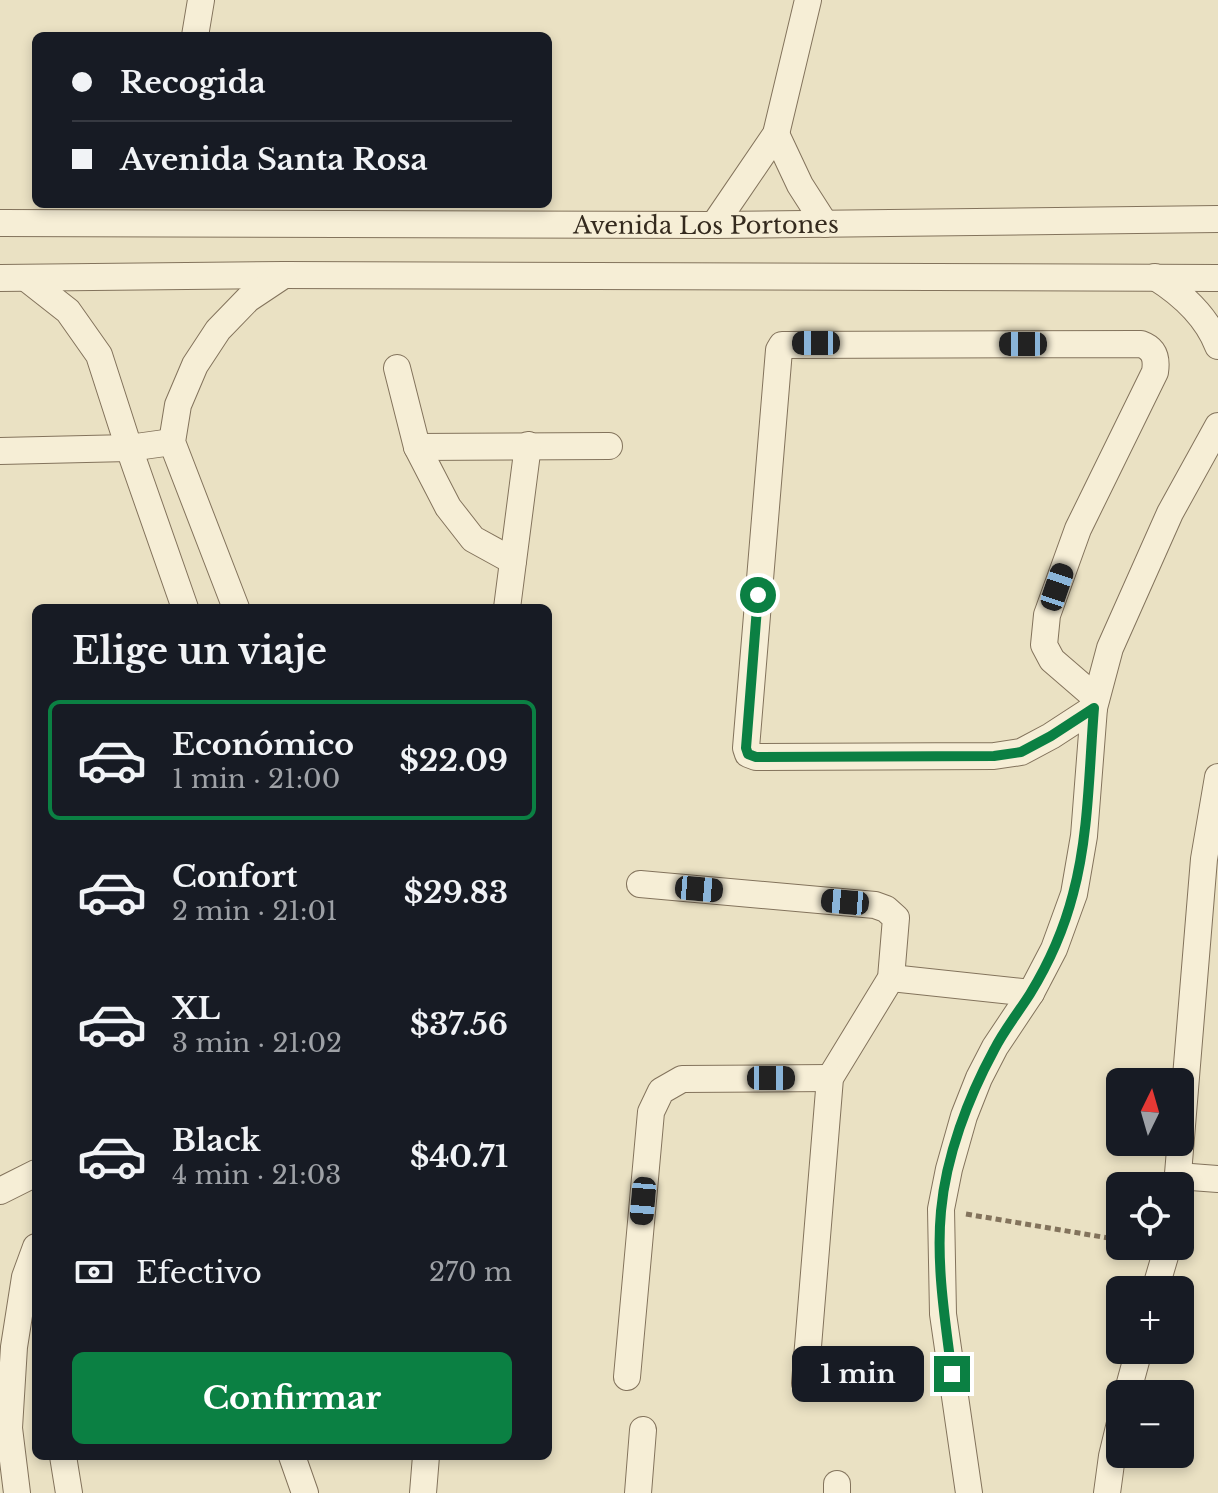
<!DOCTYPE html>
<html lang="es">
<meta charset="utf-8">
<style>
body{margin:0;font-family:"Libre Baskerville",serif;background:#20242c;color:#f1f3f6;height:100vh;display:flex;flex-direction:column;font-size:30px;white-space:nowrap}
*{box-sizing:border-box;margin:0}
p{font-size:26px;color:#9ea1a6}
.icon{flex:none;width:44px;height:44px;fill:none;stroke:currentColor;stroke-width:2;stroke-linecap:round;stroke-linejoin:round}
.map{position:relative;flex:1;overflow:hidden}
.drawer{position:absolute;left:32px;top:604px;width:520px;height:856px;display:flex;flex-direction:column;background:#171b24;border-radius:12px;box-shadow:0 4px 12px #0003}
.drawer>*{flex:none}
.top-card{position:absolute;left:32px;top:32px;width:520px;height:176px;border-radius:12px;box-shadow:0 4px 12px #0003;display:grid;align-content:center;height:176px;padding:0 40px;background:#171b24}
.needle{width:52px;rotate:5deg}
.tools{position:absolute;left:1106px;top:1068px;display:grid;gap:16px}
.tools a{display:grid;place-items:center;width:88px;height:88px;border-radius:12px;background:#171b24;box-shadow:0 4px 12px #0003;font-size:40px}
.end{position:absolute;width:36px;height:36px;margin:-18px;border:10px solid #0b8043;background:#fff;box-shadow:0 0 0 4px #fff}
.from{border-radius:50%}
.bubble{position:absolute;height:56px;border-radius:12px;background:#171b24;box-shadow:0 4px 12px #0003;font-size:26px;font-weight:700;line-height:56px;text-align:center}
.car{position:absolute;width:24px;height:48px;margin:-24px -12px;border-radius:10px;box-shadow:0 0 6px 2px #0007;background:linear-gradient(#222 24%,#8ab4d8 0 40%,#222 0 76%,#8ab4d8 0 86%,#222 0)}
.top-card b{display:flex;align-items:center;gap:28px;height:76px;font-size:30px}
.top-card b+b{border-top:2px solid #363941}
.top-card i{width:20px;height:20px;background:#f1f3f6}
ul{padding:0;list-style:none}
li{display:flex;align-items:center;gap:24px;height:120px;margin:0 16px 12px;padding:0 24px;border:4px solid transparent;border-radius:12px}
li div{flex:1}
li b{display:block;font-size:30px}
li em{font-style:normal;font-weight:700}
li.selected{border-color:#0b8043}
li>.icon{width:72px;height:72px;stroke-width:1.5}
h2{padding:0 40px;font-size:36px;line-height:96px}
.pay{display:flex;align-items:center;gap:20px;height:88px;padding:0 40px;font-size:30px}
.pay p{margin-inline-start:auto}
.primary-button{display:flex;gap:16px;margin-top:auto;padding:16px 40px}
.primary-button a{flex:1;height:92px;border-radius:12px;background:#0b8043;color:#fff;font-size:32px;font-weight:700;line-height:92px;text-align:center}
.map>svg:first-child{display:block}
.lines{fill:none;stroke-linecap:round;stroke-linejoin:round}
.street-casing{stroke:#83735c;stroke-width:28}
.path{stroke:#83735c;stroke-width:5;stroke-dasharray:6 4;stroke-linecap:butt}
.street{stroke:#f6eed6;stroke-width:26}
.route{stroke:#0b8043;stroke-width:10}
.labels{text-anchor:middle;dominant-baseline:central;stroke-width:6;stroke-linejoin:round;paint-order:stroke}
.street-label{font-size:24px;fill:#342a1e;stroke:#f2ebd2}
</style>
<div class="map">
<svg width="1218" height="1493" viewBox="0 0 1218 1493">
<rect width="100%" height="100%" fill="#eae1c3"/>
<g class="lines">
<g class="street-casing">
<g id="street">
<path d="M195,36L201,0"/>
<path d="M776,134L800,185L825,224"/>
<path id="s1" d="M0,223L714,225L1218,219"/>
<path d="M714,225L776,134L808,0"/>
<path d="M1155,277C1182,294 1206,315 1218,346"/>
<path d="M0,278L284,275L1218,278"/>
<path d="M26,278L68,311L99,355L129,448L185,608"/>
<path d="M397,368L417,447L448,507L473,539L513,561"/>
<path d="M417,447L609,446"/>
<path d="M0,451L129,448L172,442"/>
<path d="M236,608L172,442L178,405L195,365L218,330L248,299L284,275"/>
<path d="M507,608L528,445"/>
<path d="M1094,708L1051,736L1021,752L994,756L756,757L748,754L746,748L779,350L782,345L1141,344C1155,349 1157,359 1155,372L1078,529L1047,615L1044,645L1052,660L1096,698"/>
<path d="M640,884L875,905L886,909L896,918L891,978L830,1078L805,1383"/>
<path d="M891,978L1031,993"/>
<path d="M1178,1176L1218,1179"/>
<path d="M1177,1186L1204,859L1218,777"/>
<path d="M0,1191L36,1173"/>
<path d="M1155,1290L1168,1246"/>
<path d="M627,1377L651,1112L661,1091L682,1079L830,1078"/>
<path d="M1127,1394L1139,1350"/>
<path d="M63,1456L69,1493"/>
<path d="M292,1456L305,1493"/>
<path d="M837,1484V1493"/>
<path d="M17,1493L9,1428L14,1347L25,1277L36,1247"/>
<path d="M423,1493L426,1456"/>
<path d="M638,1493L643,1430"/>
<path d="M969,1493L943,1314L941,1209L949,1169L964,1116L979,1078L995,1047L1031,993L1054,949L1074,894L1084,836L1094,708L1110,648L1170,513L1218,426"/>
<path d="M1107,1493L1112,1456L1120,1423"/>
</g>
</g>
<path class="path" d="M966,1214L1120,1240"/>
<use href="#street" class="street"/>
</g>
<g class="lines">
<path class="route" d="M758,595L746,748L748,754L756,757L994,756L1021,752L1051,736L1094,708C1089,769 1089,835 1073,894C1064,929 1049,963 1030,994C1018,1013 1004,1030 994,1050C968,1098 946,1156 941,1211C936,1264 945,1320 952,1374"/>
</g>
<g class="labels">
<g class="street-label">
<text stroke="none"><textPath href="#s1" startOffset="706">Avenida Los Portones</textPath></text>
</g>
</g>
</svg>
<div class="tools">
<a><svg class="needle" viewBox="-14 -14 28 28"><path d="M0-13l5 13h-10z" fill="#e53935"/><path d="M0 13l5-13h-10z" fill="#9ea1a6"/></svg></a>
<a><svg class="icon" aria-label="locate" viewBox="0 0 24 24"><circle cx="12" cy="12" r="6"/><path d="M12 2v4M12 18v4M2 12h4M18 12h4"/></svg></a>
<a>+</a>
<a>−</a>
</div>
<i class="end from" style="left:758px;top:595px"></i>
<i class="end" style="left:952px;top:1374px"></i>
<div class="bubble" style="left:792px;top:1346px;width:132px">1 min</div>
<i class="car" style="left:816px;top:343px;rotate:270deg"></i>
<i class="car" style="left:1023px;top:344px;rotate:270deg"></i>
<i class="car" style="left:1057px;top:587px;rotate:19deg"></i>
<i class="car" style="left:699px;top:889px;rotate:95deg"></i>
<i class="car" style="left:845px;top:902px;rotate:275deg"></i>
<i class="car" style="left:771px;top:1078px;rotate:90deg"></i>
<i class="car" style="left:643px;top:1201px;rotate:185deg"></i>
<div class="top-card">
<b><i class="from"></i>Recogida</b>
<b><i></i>Avenida Santa Rosa</b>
</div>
<section class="drawer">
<h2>Elige un viaje</h2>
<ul>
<li class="selected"><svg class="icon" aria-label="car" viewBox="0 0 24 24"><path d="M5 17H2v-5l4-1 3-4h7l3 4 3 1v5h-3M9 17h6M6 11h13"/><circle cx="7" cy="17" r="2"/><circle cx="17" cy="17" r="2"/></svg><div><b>Económico</b><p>1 min · 21:00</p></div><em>$22.09</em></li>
<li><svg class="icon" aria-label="car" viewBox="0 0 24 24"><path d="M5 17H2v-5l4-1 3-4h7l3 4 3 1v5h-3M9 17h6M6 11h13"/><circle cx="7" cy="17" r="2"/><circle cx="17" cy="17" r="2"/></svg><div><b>Confort</b><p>2 min · 21:01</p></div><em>$29.83</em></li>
<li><svg class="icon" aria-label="car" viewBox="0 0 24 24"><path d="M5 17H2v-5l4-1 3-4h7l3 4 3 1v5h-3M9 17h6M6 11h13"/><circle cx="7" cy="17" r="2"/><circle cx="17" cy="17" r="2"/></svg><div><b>XL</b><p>3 min · 21:02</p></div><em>$37.56</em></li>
<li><svg class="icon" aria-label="car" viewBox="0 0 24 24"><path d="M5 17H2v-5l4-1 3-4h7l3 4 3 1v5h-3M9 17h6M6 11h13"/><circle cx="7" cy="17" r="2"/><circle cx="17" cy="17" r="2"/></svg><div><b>Black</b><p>4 min · 21:03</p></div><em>$40.71</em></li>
</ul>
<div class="pay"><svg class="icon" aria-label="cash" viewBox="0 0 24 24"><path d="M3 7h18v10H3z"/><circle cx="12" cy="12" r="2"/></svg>Efectivo<p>270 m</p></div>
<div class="primary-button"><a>Confirmar</a></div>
</section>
</div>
